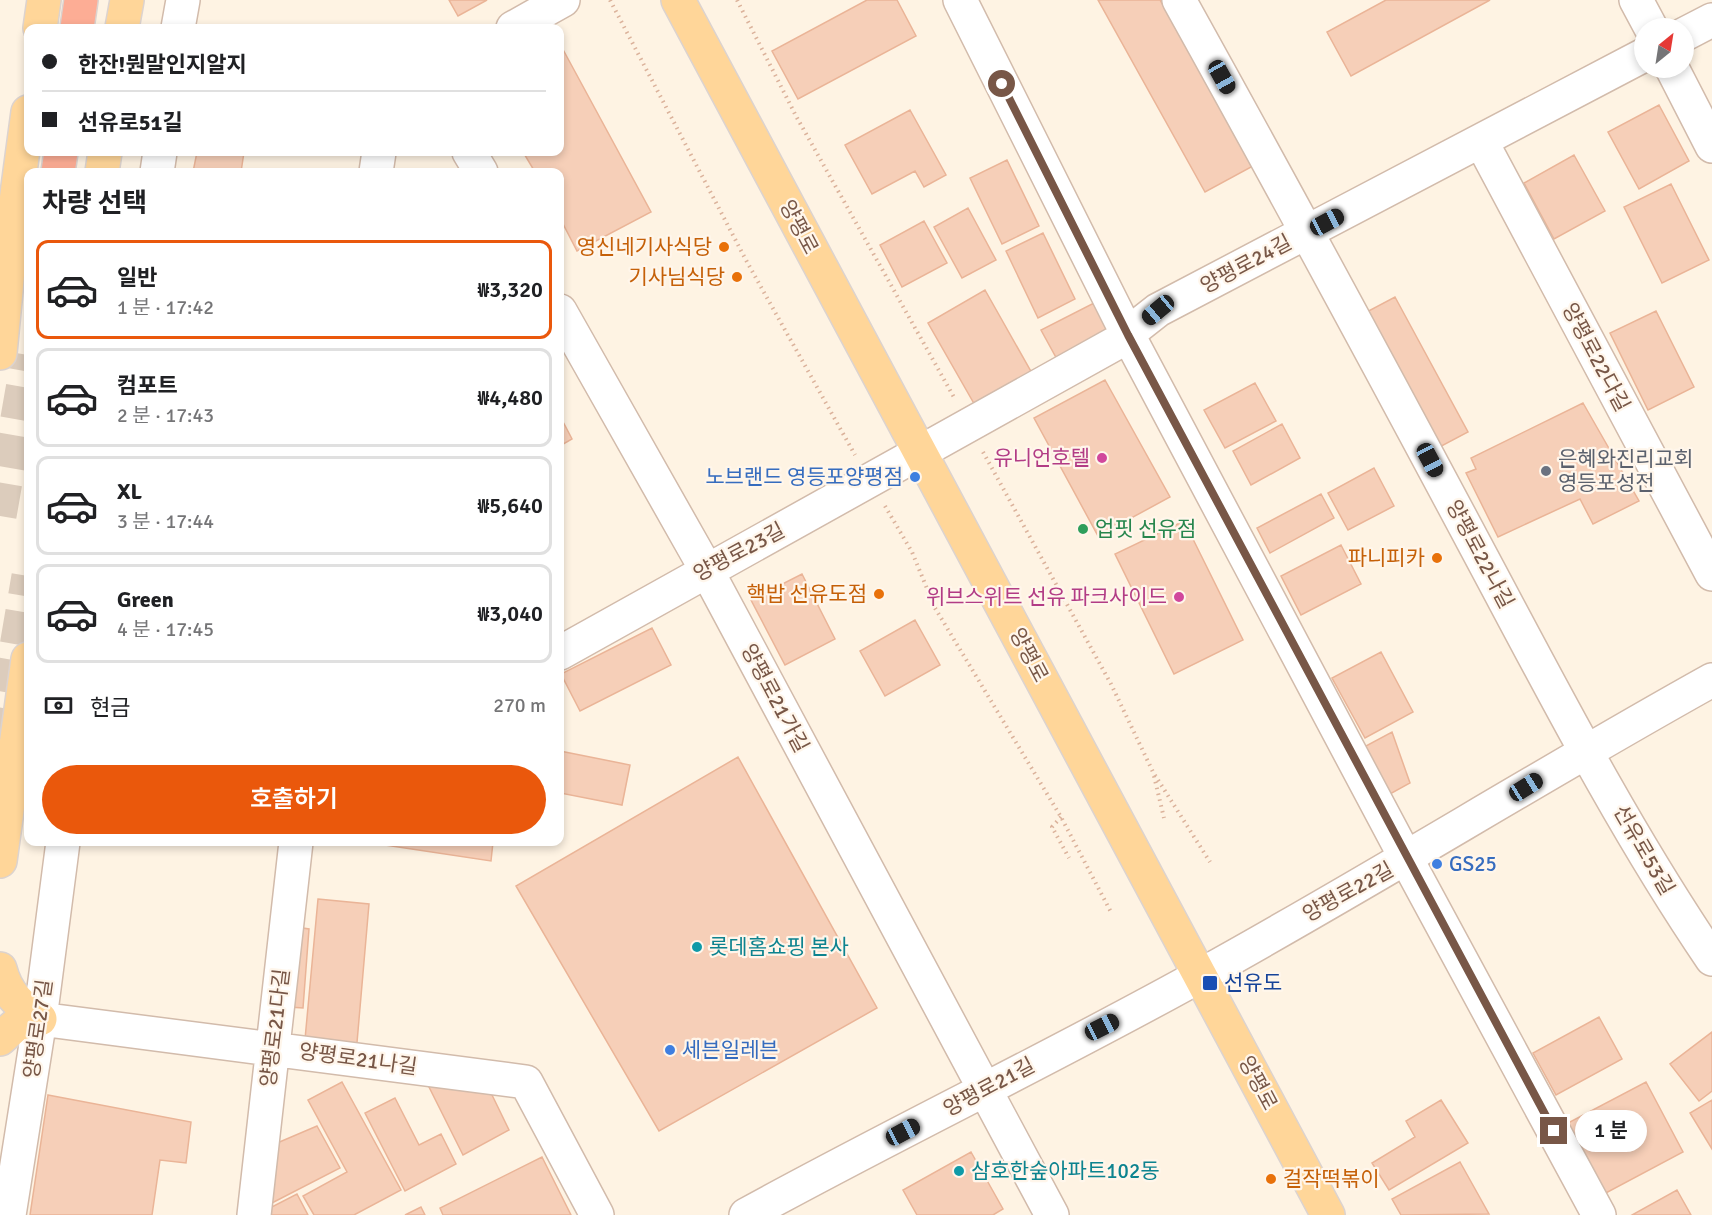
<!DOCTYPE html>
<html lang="ko">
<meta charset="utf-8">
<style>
body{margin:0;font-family:Signika,"Noto Sans KR",sans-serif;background:#f6f6f6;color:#202124;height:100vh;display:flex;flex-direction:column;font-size:22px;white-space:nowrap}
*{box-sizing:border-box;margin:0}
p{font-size:20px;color:#757577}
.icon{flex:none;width:33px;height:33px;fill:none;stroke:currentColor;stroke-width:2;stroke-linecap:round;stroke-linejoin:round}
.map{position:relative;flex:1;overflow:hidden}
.panel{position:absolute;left:24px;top:168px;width:540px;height:678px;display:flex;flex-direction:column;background:#fff;border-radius:12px;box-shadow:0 3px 9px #0003}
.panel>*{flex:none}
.banner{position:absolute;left:24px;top:24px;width:540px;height:132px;border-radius:12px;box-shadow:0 3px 9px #0003;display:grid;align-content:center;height:132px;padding:0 18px;background:#fff}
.needle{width:39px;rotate:30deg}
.buttons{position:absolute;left:1634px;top:18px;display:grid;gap:12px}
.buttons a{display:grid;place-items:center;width:60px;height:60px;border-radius:50%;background:#fff;box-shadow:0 3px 9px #0003;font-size:30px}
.end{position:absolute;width:27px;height:27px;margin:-14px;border:8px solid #785747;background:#fff;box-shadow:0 0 0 3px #fff}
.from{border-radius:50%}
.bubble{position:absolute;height:42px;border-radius:21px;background:#fff;box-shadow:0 3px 9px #0003;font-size:20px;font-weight:600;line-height:42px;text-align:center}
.car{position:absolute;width:18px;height:36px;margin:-18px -9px;border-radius:8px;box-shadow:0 0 4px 2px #0007;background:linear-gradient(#222 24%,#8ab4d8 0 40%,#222 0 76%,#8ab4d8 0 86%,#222 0)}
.banner b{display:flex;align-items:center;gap:21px;height:57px;font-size:22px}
.banner b+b{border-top:2px solid #e0e0e0}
.banner i{width:15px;height:15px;background:#202124}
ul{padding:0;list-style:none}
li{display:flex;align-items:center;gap:18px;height:99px;margin:0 12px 9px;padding:0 6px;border:3px solid #e0e0e0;border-radius:12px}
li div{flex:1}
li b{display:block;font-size:22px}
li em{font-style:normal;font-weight:600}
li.selected{border-color:#ea580c}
li>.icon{width:54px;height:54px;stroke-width:1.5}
h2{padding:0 18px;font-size:27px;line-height:72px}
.pay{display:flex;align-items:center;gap:15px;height:66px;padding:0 18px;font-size:22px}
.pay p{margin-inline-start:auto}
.cta{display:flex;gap:12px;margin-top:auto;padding:12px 18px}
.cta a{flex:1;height:69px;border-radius:36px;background:#ea580c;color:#fff;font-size:24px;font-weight:600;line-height:69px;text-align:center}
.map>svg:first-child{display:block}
.building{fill:#f6cfb8;stroke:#eab497;stroke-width:1.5}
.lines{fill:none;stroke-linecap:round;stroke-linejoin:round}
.highway-tunnel{stroke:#dcccbc;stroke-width:33;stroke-dasharray:33 16;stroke-linecap:butt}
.minor-casing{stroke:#d2bbab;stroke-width:36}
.major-casing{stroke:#dcd3cf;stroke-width:36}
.highway-casing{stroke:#dcd3cf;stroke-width:36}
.path{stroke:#dbb29b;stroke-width:4;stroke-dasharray:1.5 4.5;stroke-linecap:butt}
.minor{stroke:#fff;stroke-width:33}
.major{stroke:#ffd699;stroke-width:33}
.highway{stroke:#fdad95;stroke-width:33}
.route{stroke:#785747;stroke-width:8}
.food-dot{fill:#e8710a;stroke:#fff6eb;stroke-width:2}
.hotel-dot{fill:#d1479c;stroke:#fff6eb;stroke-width:2}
.worship-dot{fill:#6b7280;stroke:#fff6eb;stroke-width:2}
.shop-dot{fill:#3f7fe0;stroke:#fff6eb;stroke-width:2}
.leisure-dot{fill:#2e9e5b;stroke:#fff6eb;stroke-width:2}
.culture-dot{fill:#0f9aa8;stroke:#fff6eb;stroke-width:2}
.transit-dot{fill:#1a4fb4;stroke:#fff6eb;stroke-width:2}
.labels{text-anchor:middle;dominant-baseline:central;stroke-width:4.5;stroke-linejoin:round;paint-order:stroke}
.street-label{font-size:21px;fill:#785747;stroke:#fff6eb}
.food-label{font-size:21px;fill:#c56008;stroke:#fff6eb;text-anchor:end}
.hotel-label{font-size:21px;fill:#b23c85;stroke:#fff6eb;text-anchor:end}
.worship-label{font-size:21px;fill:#5b616d;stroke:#fff6eb;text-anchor:start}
.shop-label{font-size:21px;fill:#366cbe;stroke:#fff6eb;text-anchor:start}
.leisure-label{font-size:21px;fill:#27864d;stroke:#fff6eb;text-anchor:start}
.culture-label{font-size:21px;fill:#0d838f;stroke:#fff6eb;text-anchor:start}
.transit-label{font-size:21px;fill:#164399;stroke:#fff6eb;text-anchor:start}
</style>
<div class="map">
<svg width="1712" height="1215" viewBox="0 0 1712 1215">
<rect width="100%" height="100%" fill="#fef3e3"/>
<path class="building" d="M449,0H487L458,16Z
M867,0H897L916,36L798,99L772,51Z
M1098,0H1160L1253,166L1205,192Z
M1386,0H1490L1351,76L1327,32Z
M560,44L651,212L577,251L560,218V172H535L523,152H560Z
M1659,105L1689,161L1639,189L1608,132Z
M910,110L946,175L924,187L915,171L872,194L845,145Z
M197,152H244L241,172H193Z
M1574,155L1605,211L1554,239L1524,183Z
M1007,160L1039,226L1002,244L970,178Z
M1671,184L1709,260L1662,283L1624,207Z
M968,208L996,260L962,278L934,227Z
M924,221L947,263L902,287L880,245Z
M1043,233L1075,299L1038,318L1006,251Z
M985,290L1033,375L976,407L928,323Z
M1395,297L1468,432L1432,451L1359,316Z
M1094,303L1111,335L1058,361L1041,330Z
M1656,311L1694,387L1648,410L1610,333Z
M1105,380L1170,497L1098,536L1034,418Z
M1255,383L1276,421L1225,448L1204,410Z
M1583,403L1639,501L1593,524L1580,499L1498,537L1466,473L1476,469L1471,458Z
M560,416L572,439L560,446Z
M1282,424L1300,458L1251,485L1233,451Z
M1374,468L1394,506L1348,530L1328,493Z
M1321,494L1334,518L1270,553L1257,528Z
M1184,521L1243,640L1174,674L1115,554Z
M1341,545L1361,584L1301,615L1281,576Z
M802,574L835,639L785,665L751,600Z
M915,620L940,665L885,696L860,651Z
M652,628L671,665L580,711L561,674Z
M1381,652L1413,712L1365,738L1332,678Z
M1392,732L1410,783L1390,794L1364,747Z
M560,751L630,765L622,805L560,793Z
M738,757L877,1008L659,1131L516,886Z
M365,842H493L491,861Z
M318,899L369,904L356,1054L304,1050Z
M296,927L309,929L303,1008L289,1007Z
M1599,1017L1622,1059L1556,1095L1533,1053Z
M1712,1032V1091L1699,1101L1670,1064Z
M426,1081L472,1083L492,1095L509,1130L463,1155Z
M342,1082L401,1190L354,1215H314L303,1196L347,1172L308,1100Z
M1646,1082L1683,1152L1604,1194L1566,1124Z
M48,1095L191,1122L186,1163L160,1160L152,1215H30Z
M395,1098L419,1145L441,1134L456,1164L405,1191L365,1113Z
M1441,1100L1468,1143L1389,1190L1372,1163L1415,1137L1406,1121Z
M1712,1100V1149L1690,1113Z
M317,1126L340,1168L268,1205L263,1149Z
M971,1152L1003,1209L993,1215H917L903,1190Z
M542,1157L571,1215H443L440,1208Z
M1460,1162L1489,1214L1401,1215L1392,1199Z
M1677,1190L1691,1215H1632Z
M297,1194L308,1215H261L260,1213Z
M421,1207L425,1215H405Z"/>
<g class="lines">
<path class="highway-tunnel" d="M0,516L28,355
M0,741L28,576"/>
<g class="minor-casing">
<path id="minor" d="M960,0L1128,335L1407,860L1599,1215
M1179,0C1279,180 1377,361 1474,543C1549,683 1622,827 1712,959
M1636,0L1651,28
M178,28L183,0
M513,28L563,0
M1683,35L1712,20
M1672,68L1712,146
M1481,141L1712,574
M469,152L481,172
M157,172L160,152
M376,172L379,152
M560,311L706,569L1052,1215
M560,653L1116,343L1158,310L1644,55
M40,1019L526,1082L597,1215
M9,1215L40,1019L63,842
M254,1215L296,842
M746,1215C897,1132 1052,1058 1203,974C1375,879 1541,775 1712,680"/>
</g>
<g class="major-casing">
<path id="major" d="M678,0L1328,1215
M40,28L44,0
M122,28L127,0
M102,172L105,152
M0,353L11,239L28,112
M0,861L28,659
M0,969C6,993 20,1006 40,1019
M0,1039L17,1024L40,1019"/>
</g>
<g class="highway-casing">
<path id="highway" d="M77,28L81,0
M58,172L61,152"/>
</g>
<path class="path" d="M610,0L747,262L855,455
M737,0L796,116L955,399
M983,452L1111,684L1153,772L1210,862
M885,506L912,552L935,608L1061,817L1112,914
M1154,776L1164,818
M1061,817L1052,827L1069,858"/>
<use href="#minor" class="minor"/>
<use href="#major" class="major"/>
<use href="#highway" class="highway"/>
</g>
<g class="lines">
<path class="route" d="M1002,84L1128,335L1554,1131"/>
</g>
<g class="food-dot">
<circle cx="724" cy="247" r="6"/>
<circle cx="737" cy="277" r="6"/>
<circle cx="1437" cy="558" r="6"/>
<circle cx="879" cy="594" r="6"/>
<circle cx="1271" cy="1179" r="6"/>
</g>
<g class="hotel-dot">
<circle cx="1102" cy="458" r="6"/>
<circle cx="1179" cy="597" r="6"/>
</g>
<circle class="worship-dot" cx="1546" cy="471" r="6"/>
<g class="shop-dot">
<circle cx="915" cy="477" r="6"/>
<circle cx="1437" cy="864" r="6"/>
<circle cx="670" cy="1050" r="6"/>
</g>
<circle class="leisure-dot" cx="1083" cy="529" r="6"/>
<g class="culture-dot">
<circle cx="697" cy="947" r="6"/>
<circle cx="959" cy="1171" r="6"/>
</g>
<rect class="transit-dot" x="1202" y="975" width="16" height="16" rx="3"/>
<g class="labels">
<g class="street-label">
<text transform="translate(799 227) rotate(62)">양평로</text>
<text transform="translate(1246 264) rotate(-28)">양평로24길</text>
<text transform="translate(1596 357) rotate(62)">양평로22다길</text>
<text transform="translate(739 552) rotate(-28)">양평로23길</text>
<text transform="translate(1480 554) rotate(62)">양평로22나길</text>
<text transform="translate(1029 655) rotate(62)">양평로</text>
<text transform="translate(775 698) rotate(62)">양평로21가길</text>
<text transform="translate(1644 850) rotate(60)">선유로53길</text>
<text transform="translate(1348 892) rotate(-29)">양평로22길</text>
<text transform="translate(275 1028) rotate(-83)">양평로21다길</text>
<text transform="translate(38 1029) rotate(-82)">양평로27길</text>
<text transform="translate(358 1059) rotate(8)">양평로21나길</text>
<text transform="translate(1258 1083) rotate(62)">양평로</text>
<text transform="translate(989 1087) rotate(-28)">양평로21길</text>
</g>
<g class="food-label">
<text x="712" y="247">영신네기사식당</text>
<text x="725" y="277">기사님식당</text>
<text x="1425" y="558">파니피카</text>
<text x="867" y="594">핵밥 선유도점</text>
<text x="1283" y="1179" text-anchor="start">걸작떡볶이</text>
</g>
<g class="hotel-label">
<text x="1090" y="458">유니언호텔</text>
<text x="1167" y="597">위브스위트 선유 파크사이드</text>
</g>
<g class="worship-label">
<text x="1558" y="459">은혜와진리교회<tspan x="1558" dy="24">영등포성전</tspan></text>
</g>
<g class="shop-label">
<text x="903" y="477" text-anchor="end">노브랜드 영등포양평점</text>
<text x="1449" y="864">GS25</text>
<text x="682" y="1050">세븐일레븐</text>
</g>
<g class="leisure-label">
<text x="1095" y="529">업핏 선유점</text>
</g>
<g class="culture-label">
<text x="709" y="947">롯데홈쇼핑 본사</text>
<text x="971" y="1171">삼호한숲아파트102동</text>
</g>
<g class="transit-label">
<text x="1224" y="983">선유도</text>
</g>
</g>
</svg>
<div class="buttons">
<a><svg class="needle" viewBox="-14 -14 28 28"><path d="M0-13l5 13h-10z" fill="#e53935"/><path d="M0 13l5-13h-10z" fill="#757577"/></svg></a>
</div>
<i class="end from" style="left:1002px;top:84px"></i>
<i class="end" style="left:1554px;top:1131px"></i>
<div class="bubble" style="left:1575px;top:1110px;width:72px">1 분</div>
<i class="car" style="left:1222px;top:77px;rotate:151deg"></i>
<i class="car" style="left:1327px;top:222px;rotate:62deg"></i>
<i class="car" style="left:1158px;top:310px;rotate:230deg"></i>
<i class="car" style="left:1430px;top:460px;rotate:152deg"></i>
<i class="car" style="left:1526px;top:787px;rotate:58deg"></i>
<i class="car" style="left:1102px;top:1027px;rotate:63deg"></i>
<i class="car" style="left:903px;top:1132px;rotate:62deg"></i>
<div class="banner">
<b><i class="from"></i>한잔!뭔말인지알지</b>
<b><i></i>선유로51길</b>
</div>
<section class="panel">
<h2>차량 선택</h2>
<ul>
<li class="selected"><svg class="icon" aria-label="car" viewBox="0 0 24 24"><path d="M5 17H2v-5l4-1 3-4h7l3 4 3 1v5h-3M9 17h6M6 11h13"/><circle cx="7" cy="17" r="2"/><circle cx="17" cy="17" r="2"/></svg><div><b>일반</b><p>1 분 · 17:42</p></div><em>₩3,320</em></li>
<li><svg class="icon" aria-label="car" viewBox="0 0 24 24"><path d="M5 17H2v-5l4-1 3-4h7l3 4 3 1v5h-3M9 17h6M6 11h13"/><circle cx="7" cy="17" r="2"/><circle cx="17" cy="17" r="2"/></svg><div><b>컴포트</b><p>2 분 · 17:43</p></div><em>₩4,480</em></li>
<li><svg class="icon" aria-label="car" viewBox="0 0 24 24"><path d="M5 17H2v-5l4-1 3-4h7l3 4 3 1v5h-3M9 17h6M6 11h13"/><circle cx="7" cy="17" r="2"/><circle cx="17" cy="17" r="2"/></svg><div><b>XL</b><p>3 분 · 17:44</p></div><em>₩5,640</em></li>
<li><svg class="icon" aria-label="car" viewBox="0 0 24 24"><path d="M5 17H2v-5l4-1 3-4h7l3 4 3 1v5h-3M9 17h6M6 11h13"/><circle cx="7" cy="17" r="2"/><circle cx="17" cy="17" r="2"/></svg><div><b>Green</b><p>4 분 · 17:45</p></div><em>₩3,040</em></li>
</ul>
<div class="pay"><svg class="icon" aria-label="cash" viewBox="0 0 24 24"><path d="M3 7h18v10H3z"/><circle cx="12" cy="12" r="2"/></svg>현금<p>270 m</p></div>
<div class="cta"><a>호출하기</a></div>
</section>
</div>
